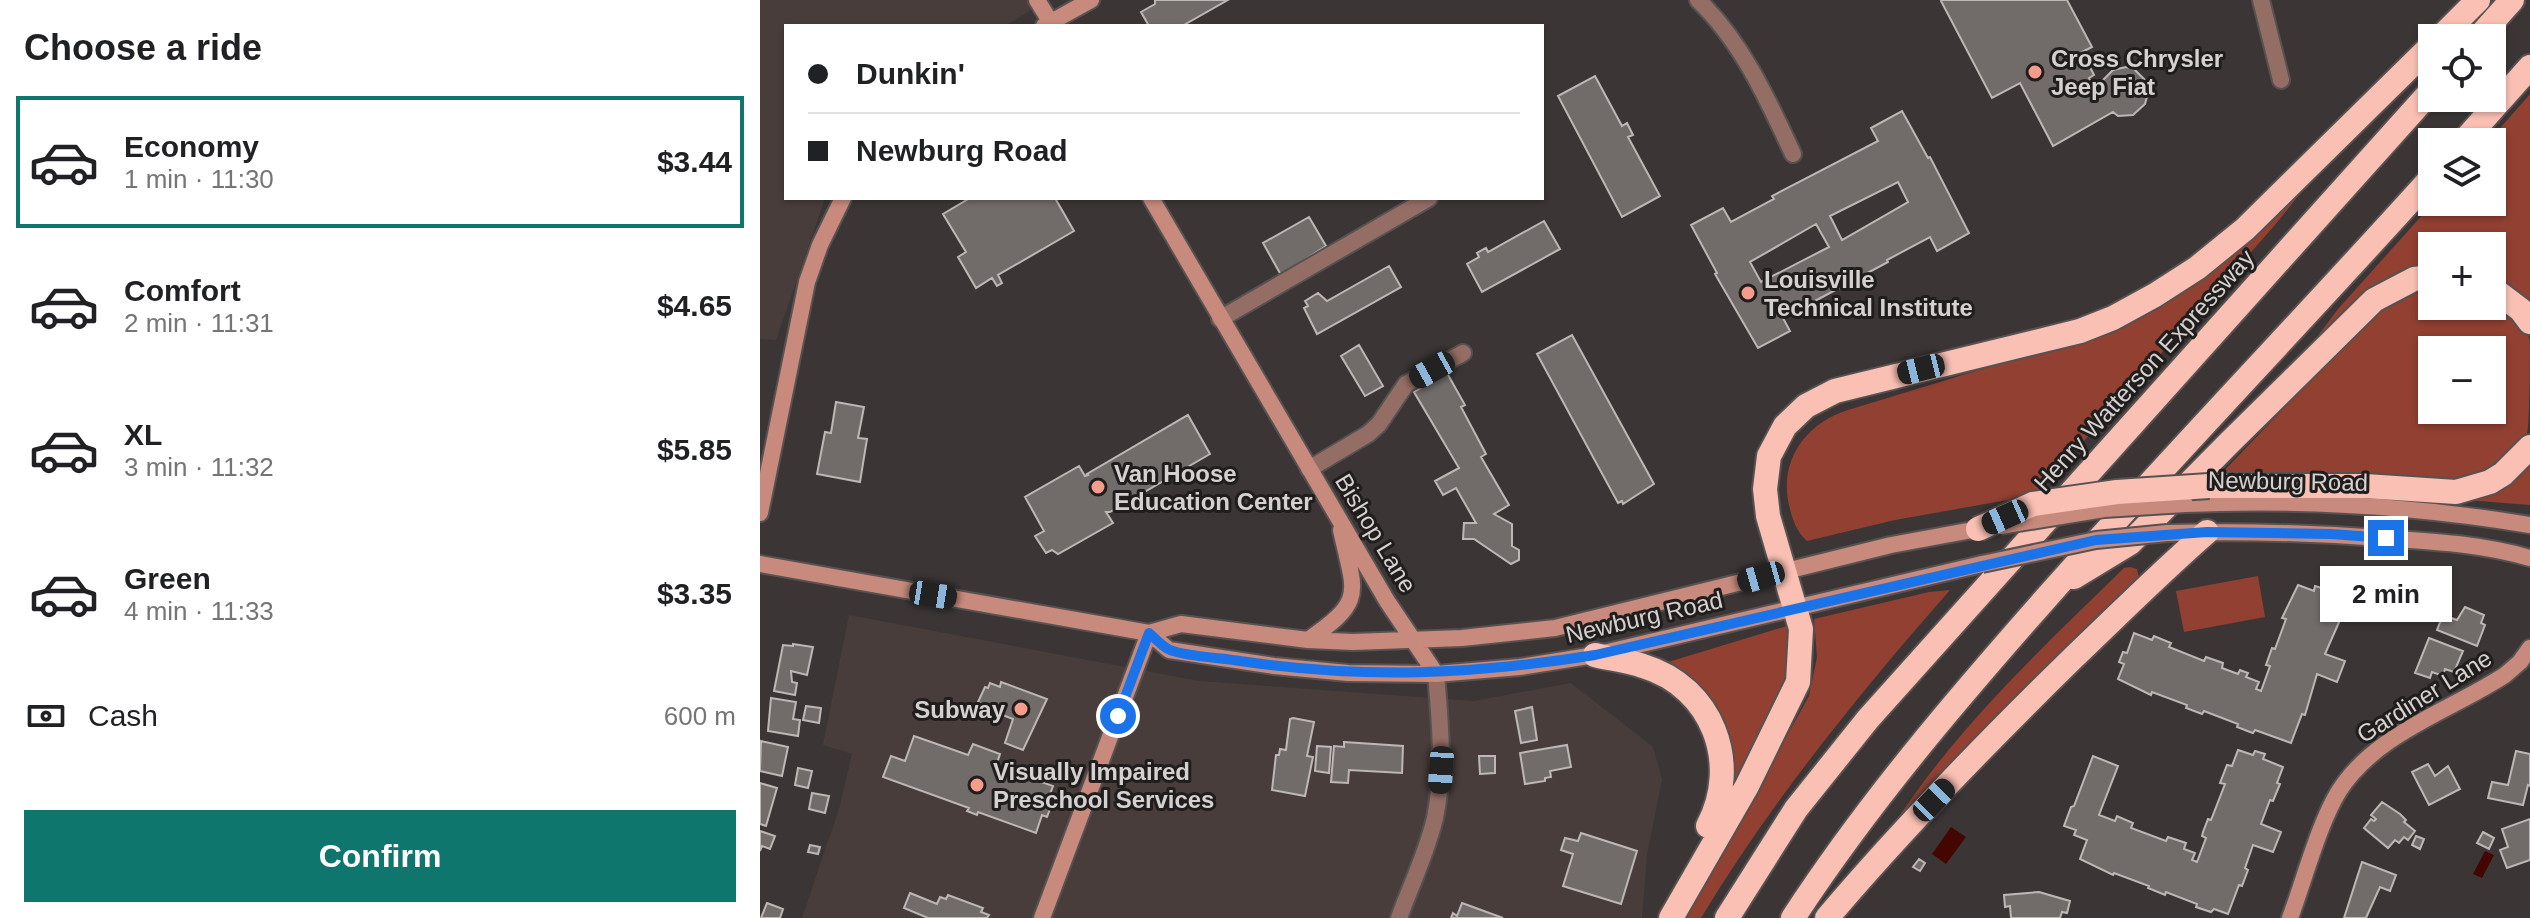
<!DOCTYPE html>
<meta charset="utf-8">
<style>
body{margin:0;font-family:Arial,sans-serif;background:#f6f6f6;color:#202124;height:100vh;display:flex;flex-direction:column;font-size:30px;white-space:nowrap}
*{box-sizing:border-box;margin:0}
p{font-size:26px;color:#757577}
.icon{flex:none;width:44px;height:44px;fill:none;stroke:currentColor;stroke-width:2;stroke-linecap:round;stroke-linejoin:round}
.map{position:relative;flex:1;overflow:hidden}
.panel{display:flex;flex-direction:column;background:#fff;width:760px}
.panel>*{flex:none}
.top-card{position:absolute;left:24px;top:24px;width:760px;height:176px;border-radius:0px;box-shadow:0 2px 6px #0004;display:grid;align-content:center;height:176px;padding:0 24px;background:#fff}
.fabs{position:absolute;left:1658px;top:24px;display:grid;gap:16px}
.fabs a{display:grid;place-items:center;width:88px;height:88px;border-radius:0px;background:#fff;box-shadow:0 2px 6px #0004;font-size:40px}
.end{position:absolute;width:36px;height:36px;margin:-18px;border:10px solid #1a73e8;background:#fff;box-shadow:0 0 0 4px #fff}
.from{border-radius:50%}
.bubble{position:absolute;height:56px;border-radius:0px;background:#fff;box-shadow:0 2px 6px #0004;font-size:26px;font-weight:600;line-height:56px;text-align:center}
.car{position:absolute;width:24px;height:48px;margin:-24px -12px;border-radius:10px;box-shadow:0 0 6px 2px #0007;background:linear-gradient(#222 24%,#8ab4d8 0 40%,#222 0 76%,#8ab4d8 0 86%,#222 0)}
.top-card b{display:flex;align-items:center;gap:28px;height:76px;font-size:30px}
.top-card b+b{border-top:2px solid #e0e0e0}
.top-card i{width:20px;height:20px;background:#202124}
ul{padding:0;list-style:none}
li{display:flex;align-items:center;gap:24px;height:132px;margin:0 16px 12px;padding:0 8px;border:4px solid transparent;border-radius:0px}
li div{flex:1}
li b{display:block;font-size:30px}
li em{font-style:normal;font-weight:600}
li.selected{border-color:#0f766e}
li>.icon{width:72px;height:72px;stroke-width:1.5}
h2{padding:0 24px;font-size:36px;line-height:96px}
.pay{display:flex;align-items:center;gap:20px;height:88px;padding:0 24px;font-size:30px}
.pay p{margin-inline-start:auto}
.button{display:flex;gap:16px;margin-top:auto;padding:16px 24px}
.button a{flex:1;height:92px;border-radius:0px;background:#0f766e;color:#fff;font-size:32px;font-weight:600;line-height:92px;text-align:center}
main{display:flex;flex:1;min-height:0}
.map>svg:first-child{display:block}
.built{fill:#493d3b}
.green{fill:#914031;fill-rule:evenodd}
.water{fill:#430600}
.building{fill:#716b6a;stroke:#bdb7b5;stroke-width:2;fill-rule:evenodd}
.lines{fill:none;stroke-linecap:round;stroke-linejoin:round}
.street-casing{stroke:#575251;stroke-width:20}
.secondary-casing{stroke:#575251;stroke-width:20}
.highway-casing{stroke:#575251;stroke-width:28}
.street{stroke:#946d65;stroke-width:16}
.secondary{stroke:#c78a7d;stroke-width:16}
.highway{stroke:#fac0b4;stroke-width:24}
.secondary-bridge-casing{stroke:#575251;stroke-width:20;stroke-linecap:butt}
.highway-bridge-casing{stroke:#575251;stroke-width:28;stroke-linecap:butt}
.secondary-bridge{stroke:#c78a7d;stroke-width:16}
.highway-bridge{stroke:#fac0b4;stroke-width:24}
.route{stroke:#1a73e8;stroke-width:10}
.poi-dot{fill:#f49d8c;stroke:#201e1d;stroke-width:3}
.labels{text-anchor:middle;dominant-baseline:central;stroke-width:6;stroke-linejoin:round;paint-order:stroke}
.poi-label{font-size:24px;font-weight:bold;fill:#d5d1d1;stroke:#201e1d;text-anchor:start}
.street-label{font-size:24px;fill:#d5d1d1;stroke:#201e1d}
</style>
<main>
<section class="panel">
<h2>Choose a ride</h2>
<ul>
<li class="selected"><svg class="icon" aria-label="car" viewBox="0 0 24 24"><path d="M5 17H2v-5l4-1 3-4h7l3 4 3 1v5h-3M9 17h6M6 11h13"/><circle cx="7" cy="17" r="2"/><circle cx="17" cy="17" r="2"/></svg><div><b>Economy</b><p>1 min · 11:30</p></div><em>$3.44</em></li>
<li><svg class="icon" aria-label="car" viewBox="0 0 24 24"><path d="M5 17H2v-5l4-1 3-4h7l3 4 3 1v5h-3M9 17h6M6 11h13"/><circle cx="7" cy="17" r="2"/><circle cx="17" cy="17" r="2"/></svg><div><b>Comfort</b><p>2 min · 11:31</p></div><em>$4.65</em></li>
<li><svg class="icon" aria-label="car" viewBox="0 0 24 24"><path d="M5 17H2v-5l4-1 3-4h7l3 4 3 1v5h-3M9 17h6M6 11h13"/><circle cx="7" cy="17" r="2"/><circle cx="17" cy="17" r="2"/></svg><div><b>XL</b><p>3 min · 11:32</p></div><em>$5.85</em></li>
<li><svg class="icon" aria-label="car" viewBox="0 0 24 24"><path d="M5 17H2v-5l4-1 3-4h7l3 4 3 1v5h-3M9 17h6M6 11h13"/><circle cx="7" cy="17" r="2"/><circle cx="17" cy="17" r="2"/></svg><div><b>Green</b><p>4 min · 11:33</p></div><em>$3.35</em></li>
</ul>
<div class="pay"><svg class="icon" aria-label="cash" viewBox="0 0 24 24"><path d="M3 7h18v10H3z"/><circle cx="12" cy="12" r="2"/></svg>Cash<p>600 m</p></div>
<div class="button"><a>Confirm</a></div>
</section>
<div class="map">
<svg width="1770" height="918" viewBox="0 0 1770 918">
<rect width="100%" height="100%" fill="#3b3635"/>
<path class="built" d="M0,0H287L245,26H26V198H65L16,340L0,339Z
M89,615L439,681L714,701L811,683L893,747L902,779L887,855L882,918H42L79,809L92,754L63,745Z"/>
<path class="green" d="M1770,94V307L1732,279V246H1672V269L1548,349L1578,309L1674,202H1732V142H1728Z
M1558,171L1515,225L1276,495L1135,520L1047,541C1037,532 1033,521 1030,509C1017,463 1045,423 1088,410L1308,343Z
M1672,286V306H1732V300C1744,308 1767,325 1770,341C1770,351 1770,427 1767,434C1750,462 1725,473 1696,482L1460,475L1619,309L1653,290ZM1672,350H1732V410H1672Z
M1770,461V505L1706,500Z
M1370,567L1377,569L1379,578L1133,826C1195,729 1281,649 1364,568Z
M1498,576L1505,617L1424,632L1416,591Z
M1190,590C1099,694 1013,799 941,918H926L1049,696L1057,657L1054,619L1169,592Z
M1030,625L1033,666L977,781L972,778V753L963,723L905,663Z"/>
<path class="water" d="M1191,827L1206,837L1186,864L1172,854Z
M1725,851L1734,855L1722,878L1713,874Z"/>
<path class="building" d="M468,0L422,26H389L381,12L395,4V0Z
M1183,0H1307L1332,47L1322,52L1334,75L1329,78L1336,90H1340L1343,80L1353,70L1366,67L1374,69L1386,81L1389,89L1385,104L1373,115L1358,116L1353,112L1293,146L1260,83L1232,98L1181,1Z
M835,76L862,126L867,123L873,135L868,137L900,196L862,217L798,96Z
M1142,111L1168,158L1170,157L1209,233L1177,251L1170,237L1127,260L1128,262L1023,318L1030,331L998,348L955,274L957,273L931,225L963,208L971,222L1014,199L1012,196L1118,141L1111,128ZM1138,182L1148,202L1082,240L1070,216ZM1056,224L1069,247L1001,282L990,262Z
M210,198H295L314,231L238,275L242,283L237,286L232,278L216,288L198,257L206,252L183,214Z
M549,217L566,246L521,275L503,243Z
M784,221L800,249L722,292L707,264L719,257L717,253L726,248L728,252Z
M629,266L641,287L557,334L544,308L548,306L545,301L558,293L567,301Z
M812,335L894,484L863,504L862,501L858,503L777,354Z
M599,345L623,386L605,396L581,356Z
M687,373L705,405L701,407L726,454L721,457L749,505L734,514L752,524V546L759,550V560L751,564L714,539H703L704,523H716L696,488L683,495L675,481L699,468L654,392Z
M76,402L104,407L98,438L107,439L100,482L57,474L65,432L71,433Z
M428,415L450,454L350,512H346L353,523L298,554L292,550L286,553L275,536L284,531L265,497L319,466L325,476L328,475L327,474Z
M1538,585L1554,591L1555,586L1565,589L1563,594L1583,602L1577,619L1580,620L1565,654L1585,661L1577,682L1557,674L1545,715L1542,714L1531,743L1495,730L1493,733L1490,732L1477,727L1478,724L1444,711L1442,714L1426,708L1427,705L1392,692L1391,695L1358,679L1364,664L1359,662L1363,652L1367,653L1374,633L1392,640L1394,636L1411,643L1409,647L1444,661L1446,657L1463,663L1462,668L1478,674L1480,670L1488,673L1486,677L1499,682L1496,689L1501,691L1510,666L1506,665L1512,648L1515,649L1526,619L1522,618Z
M1705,607L1724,615L1721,623L1725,625L1717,646L1677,630L1683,615L1697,620Z
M1669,638L1703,651L1694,672L1685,669L1683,676L1672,672L1670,678L1655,673Z
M33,644L53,647L47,675L31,671L32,682L37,683L35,695L14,691L23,645L33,646Z
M241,682L287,699L263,750L245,743L253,719L240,714L242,711H239L237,716L231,715L234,708L218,702L225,687L228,688L230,683L240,687Z
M11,698L36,702L33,719L40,720L38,736L8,731Z
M46,706L61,708L59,723L43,720Z
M772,707L777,740L761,743L755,711Z
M533,718L554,722L547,756L553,757L545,796L512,790L516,755H519L520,749L526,750L530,719Z
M154,736L208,755L213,744L240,754L236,766L293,786L286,805L291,806L287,817L282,815L276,833L218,812L217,815L207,811L209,808L123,777L131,756L145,761Z
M1,741L28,747L22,776L0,771Z
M584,742L643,746L642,773L589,770L588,783L571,782L574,746L584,747Z
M807,745L811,767L790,771L791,777L785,778V781L765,784L760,753Z
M557,746L571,747L569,773L555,771Z
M1478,750L1493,755L1495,751L1505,754L1503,759L1523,767L1517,783L1520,784L1513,801L1510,800L1501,824L1521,832L1513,852L1493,845L1485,868L1488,870L1482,886L1479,885L1468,914L1454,909L1451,912L1436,907L1437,904L1406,892L1405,895L1388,888L1389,886L1354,873L1353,875L1320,859L1327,840L1314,835L1316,830L1304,826L1311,807L1314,806L1333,756L1358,766L1339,815L1355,821L1357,816L1373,823L1371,828L1406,841L1408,837L1426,843L1424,849L1435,853L1432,860L1437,862L1446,838L1442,836L1443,832L1448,819L1451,820L1465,784L1460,783L1467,765L1472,766Z
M1756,751L1770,754V786L1768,785L1763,805L1728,798L1732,782L1748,785Z
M719,756H735V773L720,774Z
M1668,764L1675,776L1688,766L1700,789L1669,805L1652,772Z
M38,768L52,771L48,788L35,785Z
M0,783L17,788L6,826L0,824Z
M52,793L69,796L65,813L49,809Z
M1622,802L1640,814L1646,820L1644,822L1655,831L1648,840L1644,837L1639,843L1635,840L1628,848L1604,828L1611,819L1614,821L1616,819L1611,815Z
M1770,819V860L1747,868L1740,850L1748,847L1742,829Z
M0,831L15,836L10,849L2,846L0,851Z
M1723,832L1734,838L1729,849L1717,843Z
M821,833L877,851L861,904L803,886L813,854L801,850L805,838L818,841Z
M1656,836L1664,839L1660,849L1652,845Z
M50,845L60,847L58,854L48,852Z
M1159,859L1165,863L1160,871L1153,867Z
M1602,862L1636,875L1630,891L1620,887L1606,918H1584Z
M1279,892L1310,901L1307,913L1302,912L1300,918H1251L1250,906L1245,907L1244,895Z
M150,893L177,904L180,897L186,899L188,895L223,908L221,912L229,915L227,918H168L144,908Z
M7,903L23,909L20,918H1Z
M702,903L743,918H691L693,913L697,916Z"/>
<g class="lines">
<g class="street-casing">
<path id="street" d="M938,0C982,42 1008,100 1033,154
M1501,0L1521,80
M460,319L669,198
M549,469L608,434L619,424L646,384L703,353
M639,918C651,885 667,852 675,818C685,769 680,722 676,674"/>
</g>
<g class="secondary-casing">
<path id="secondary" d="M277,0L293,26
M284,26L331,0
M391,198L627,601L676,674
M1425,504C1540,499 1656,506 1770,525
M0,513L47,282L60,245L83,198
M1407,533C1483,531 1560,533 1636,539C1681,542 1726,545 1770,558
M0,564L389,633L421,624L548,640L593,642L702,638L795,628L1131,545L1218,529
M389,633L409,650L514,666L588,673L676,674L760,667L835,655L1222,564
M548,640C606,600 595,594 581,530
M282,918L389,633
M1530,918C1544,881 1559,823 1579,791C1616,733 1690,711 1745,675L1760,662L1770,648"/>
</g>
<g class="highway-casing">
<path id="highway" d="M1680,38L1718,0
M1718,38L1752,0
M1703,142L1770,67
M1732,288L1761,310L1770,322
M1449,486H1605L1696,492L1730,482L1743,474L1770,447
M1314,577L1370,543L1470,442L1614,300L1654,279L1672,277
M835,655C851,659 868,661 883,666C953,687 981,764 948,826
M911,918L987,786L1038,682L1041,629L1008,516L1005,489L1009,456L1025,426L1046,406L1075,391L1320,331L1353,318L1395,295L1437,268L1485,229L1672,45
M967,918L1036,809L1108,719L1672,90
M1033,918C1108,803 1197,699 1288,596C1414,454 1545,318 1672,177
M1067,918C1144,827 1228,741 1314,657C1358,615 1401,572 1447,532"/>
</g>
<use href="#street" class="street"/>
<use href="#secondary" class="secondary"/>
<use href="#highway" class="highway"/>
<g class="secondary-bridge-casing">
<path id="secondary-bridge" d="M1240,526L1344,509L1425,504
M1222,564L1336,540L1407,533"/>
</g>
<g class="highway-bridge-casing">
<path id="highway-bridge" d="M1218,529L1273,504L1357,492L1449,486"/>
</g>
<use href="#secondary-bridge" class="secondary-bridge"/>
<use href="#highway-bridge" class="highway-bridge"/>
</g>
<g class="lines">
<path class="route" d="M358,716L389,633C395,638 401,645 408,649C420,656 464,658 480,661C605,679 711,675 835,655L1336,540L1447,532L1571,534L1626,538"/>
</g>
<g class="poi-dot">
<circle cx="1275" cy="72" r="8"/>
<circle cx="988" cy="293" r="8"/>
<circle cx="338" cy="487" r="8"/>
<circle cx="261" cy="709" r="8"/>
<circle cx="217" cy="785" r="8"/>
</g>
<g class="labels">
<g class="poi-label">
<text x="1291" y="58">Cross Chrysler<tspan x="1291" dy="28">Jeep Fiat</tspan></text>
<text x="1004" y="279">Louisville<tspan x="1004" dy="28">Technical Institute</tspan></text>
<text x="354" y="473">Van Hoose<tspan x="354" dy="28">Education Center</tspan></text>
<text x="245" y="709" text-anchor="end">Subway</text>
<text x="233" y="771">Visually Impaired<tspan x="233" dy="28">Preschool Services</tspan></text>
</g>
<g class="street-label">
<text transform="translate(1384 370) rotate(-48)">Henry Watterson Expressway</text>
<text transform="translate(1528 481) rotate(1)">Newburg Road</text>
<text transform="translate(616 533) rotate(59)">Bishop Lane</text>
<text transform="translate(884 617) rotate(-13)">Newburg Road</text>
<text transform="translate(1664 696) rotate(-32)">Gardiner Lane</text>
</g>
</g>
</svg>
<div class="fabs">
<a><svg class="icon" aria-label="locate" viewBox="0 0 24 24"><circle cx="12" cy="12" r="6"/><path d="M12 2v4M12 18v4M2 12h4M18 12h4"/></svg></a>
<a><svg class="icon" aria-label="layers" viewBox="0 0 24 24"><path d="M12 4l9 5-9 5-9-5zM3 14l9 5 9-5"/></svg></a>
<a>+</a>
<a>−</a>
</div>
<i class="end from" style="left:358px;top:716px"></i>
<i class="end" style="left:1626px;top:538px"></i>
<div class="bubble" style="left:1560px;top:566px;width:132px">2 min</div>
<i class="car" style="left:1161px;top:369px;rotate:256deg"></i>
<i class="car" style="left:672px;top:370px;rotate:241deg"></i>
<i class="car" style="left:1245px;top:517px;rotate:246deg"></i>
<i class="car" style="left:1001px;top:577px;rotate:254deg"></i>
<i class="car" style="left:173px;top:595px;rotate:99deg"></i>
<i class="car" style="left:681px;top:770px;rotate:184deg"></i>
<i class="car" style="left:1174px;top:800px;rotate:44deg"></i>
<div class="top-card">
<b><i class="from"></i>Dunkin'</b>
<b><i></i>Newburg Road</b>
</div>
</div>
</main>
